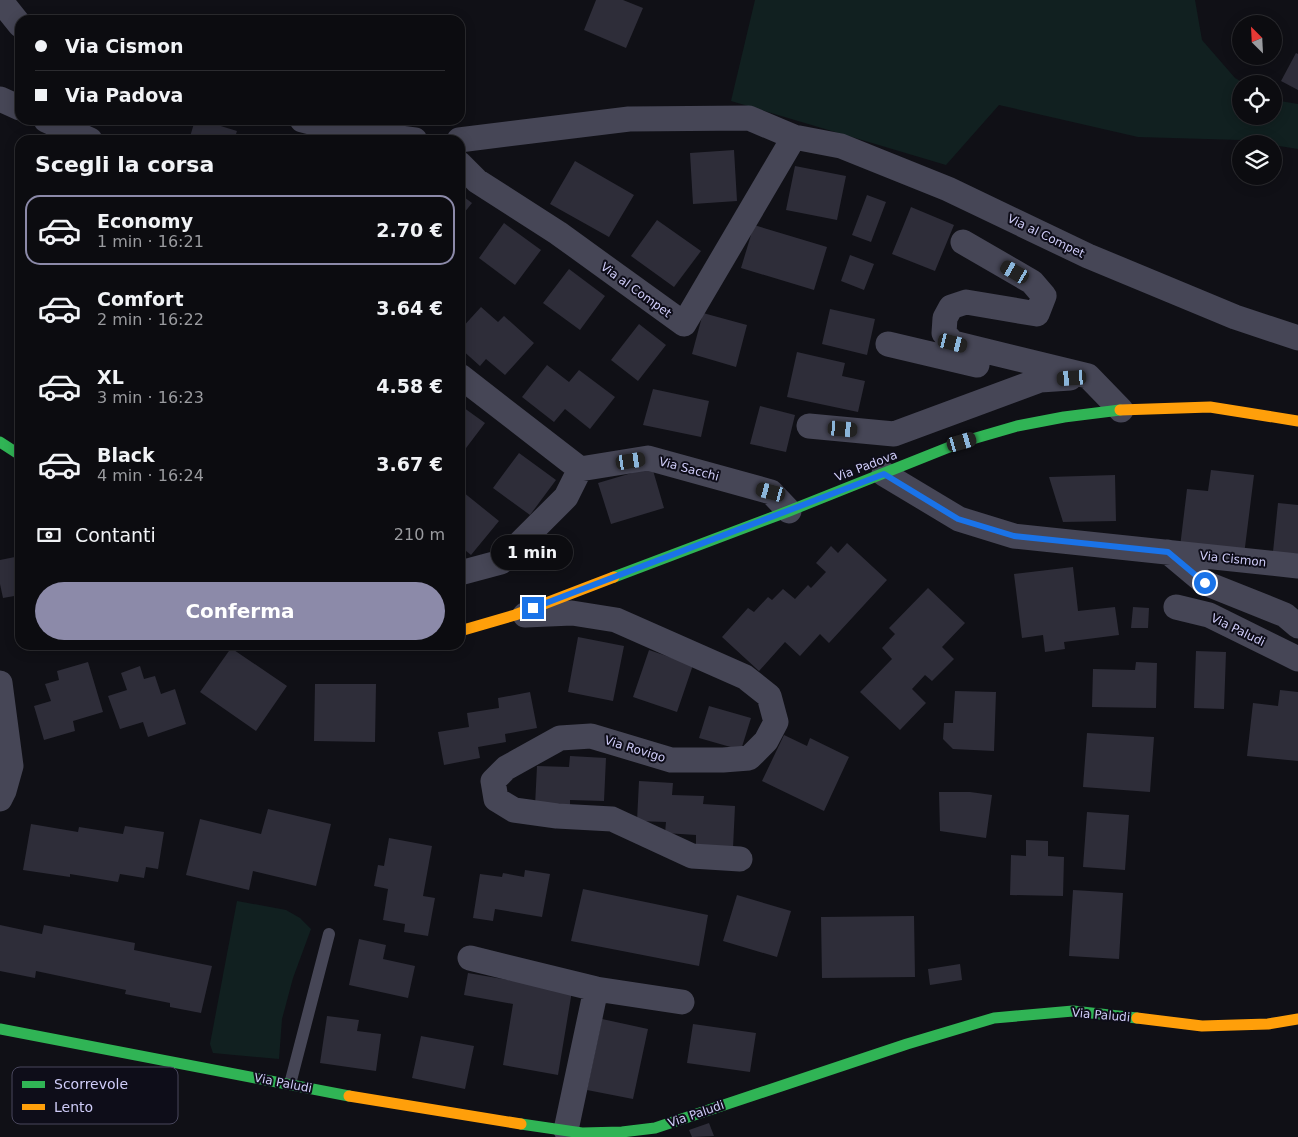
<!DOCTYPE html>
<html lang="it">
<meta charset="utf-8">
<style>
body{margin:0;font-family:"DejaVu Sans",sans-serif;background:#1a1a1e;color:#f1f3f6;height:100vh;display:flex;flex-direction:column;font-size:19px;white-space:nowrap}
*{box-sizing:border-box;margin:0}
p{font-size:16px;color:#9a9b9f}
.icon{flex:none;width:28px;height:28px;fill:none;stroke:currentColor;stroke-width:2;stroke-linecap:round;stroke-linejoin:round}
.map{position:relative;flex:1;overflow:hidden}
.drawer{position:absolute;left:15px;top:135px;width:450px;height:515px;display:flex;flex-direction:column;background:#0c0c10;border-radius:15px;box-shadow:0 2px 12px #0003,0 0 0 1px #2c2c30}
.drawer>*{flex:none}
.guide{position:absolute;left:15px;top:15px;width:450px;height:110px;border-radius:15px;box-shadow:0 2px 12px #0003,0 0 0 1px #2c2c30;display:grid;align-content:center;height:110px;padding:0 20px;background:#0c0c10}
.needle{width:32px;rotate:336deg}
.tools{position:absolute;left:1232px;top:15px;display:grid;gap:10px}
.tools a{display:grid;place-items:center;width:50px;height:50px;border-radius:50%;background:#0c0c10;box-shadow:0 2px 12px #0003,0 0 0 1px #2c2c30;font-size:25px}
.end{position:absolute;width:22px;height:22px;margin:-11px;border:6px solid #1a73e8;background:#fff;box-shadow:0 0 0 2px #fff}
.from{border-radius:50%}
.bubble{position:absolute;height:35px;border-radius:18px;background:#0c0c10;box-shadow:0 2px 12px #0003,0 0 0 1px #2c2c30;font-size:16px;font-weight:600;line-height:35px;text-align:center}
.car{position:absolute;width:15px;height:30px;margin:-15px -8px;border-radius:6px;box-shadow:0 0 4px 1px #0007;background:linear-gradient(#222 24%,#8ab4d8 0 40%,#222 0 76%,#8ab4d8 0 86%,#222 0)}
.guide b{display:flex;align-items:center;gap:18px;height:48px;font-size:19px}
.guide b+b{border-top:1px solid #2c2c30}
.guide i{width:12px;height:12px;background:#f1f3f6}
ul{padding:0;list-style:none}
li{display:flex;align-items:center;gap:15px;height:70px;margin:0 10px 8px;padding:0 10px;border:2px solid transparent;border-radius:15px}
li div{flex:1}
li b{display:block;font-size:19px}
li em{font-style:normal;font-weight:600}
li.active{border-color:#8c8aa9}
li>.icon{width:45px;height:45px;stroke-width:1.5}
h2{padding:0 20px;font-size:22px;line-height:60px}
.pay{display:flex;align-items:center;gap:12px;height:55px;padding:0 20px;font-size:19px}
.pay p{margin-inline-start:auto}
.button{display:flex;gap:10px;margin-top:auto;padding:10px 20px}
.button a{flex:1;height:58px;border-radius:30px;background:#8c8aa9;color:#fff;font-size:20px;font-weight:600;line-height:58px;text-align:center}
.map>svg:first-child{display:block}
.green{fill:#112020}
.building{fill:#2e2d39}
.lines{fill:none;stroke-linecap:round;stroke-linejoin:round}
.lane{stroke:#464656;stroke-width:12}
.street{stroke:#464656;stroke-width:25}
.fast{stroke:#30b455;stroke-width:11}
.slow{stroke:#ff9f0a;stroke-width:11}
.route{stroke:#1a73e8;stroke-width:6}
.labels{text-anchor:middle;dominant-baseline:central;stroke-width:4;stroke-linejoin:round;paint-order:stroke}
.street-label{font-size:12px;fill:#cfccf8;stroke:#0e0d19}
.key{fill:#0e0d19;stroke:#48465c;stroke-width:1}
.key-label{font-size:14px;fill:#cfccf8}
</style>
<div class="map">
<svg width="1298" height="1137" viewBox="0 0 1298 1137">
<rect width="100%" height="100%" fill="#101016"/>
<path class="green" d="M755,0H1195L1202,40L1235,78L1245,84H1241V116H1274V100L1298,104V149L1241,140L1138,137L999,105L946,165L731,101Z
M237,901L286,910L300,918L311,929L293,978L282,1019L279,1059L213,1053L210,1044Z"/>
<path class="building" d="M596,0H623L643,8L626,48L584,30Z
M1296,53L1298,54V90L1281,81Z
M195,120H201L237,131L234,140H189Z
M734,150L737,201L693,204L690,153Z
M575,161L634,195L609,237L550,204Z
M795,166L846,176L837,220L786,210Z
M460,194L472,203L460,218Z
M867,195L886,202L871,242L852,235Z
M911,207L954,225L935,271L892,254Z
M657,220L701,251L674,287L631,256Z
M504,223L541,250L515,285L479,258Z
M754,225L827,247L814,290L741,268Z
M850,255L874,264L864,290L841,281Z
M569,269L605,296L580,330L543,303Z
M481,307L498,322L504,316L534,343L505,375L486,359L480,366L460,348V330Z
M830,309L875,319L867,355L822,344Z
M703,313L747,325L736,367L692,354Z
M639,324L666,345L638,381L611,360Z
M797,352L845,363L842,376L865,381L858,412L787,397Z
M547,365L569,382L579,370L615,397L590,429L565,409L554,422L522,397Z
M653,389L709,401L701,437L643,425Z
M460,405L485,423L460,456Z
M760,406L795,415L786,452L750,444Z
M519,453L556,480L530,515L493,488Z
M652,467L664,508L611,524L598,483Z
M1211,470L1254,475L1244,555L1180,547L1187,489L1208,491Z
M1115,475L1116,521L1063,522L1049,477Z
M463,492L499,521L471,555L460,546V496Z
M1278,503L1298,505V554L1273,552Z
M847,543L887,580L829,643L820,634L800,656L785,642L759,671L722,637L748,608L754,612L768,597L772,600L783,589L795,599L808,585L811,588L826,572L816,563L831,546L838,553Z
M20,556V595L3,598L0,584V560Z
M1073,567L1078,611L1115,607L1119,635L1064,642L1065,649L1045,652L1043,635L1022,638L1014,574Z
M928,588L965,623L942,647L954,659L932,681L925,675L912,689L926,703L900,730L860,692L892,659L882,648L895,634L889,628Z
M1133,607L1149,608L1148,628H1131Z
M578,637L624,646L613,701L568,692Z
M231,648L287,686L256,731L200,692Z
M649,650L693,665L677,712L633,697Z
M1196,651L1226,652L1224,709L1194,708Z
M88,662L103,712L73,721L75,731L44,740L34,706L51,701L45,684L59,680L57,671Z
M1136,662L1157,663L1156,708L1092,707L1093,669L1135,670Z
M140,666L144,679L155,676L161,694L175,689L186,724L148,737L143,722L120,729L108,696L127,690L121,673Z
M315,684H376L375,742L314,741Z
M1280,690L1298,692V761L1247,756L1253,703L1278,706Z
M955,691L996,692L994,751L953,749L943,739L944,723H953Z
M530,692L537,728L505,734L506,742L478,747L480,758L444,765L438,732L469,727L467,713L499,708L498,698Z
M709,706L751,718L741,750L699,738Z
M1087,733L1154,737L1150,792L1083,787Z
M784,735L807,746L810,738L849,757L824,811L762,781Z
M570,756L606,758L604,801L570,800V807L535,806L537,766L569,767Z
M639,781L673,783L672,795L704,796L703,804L735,806L733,848L696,846V835L665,833L666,822L637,821Z
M939,792H970L992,795L986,838L940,831Z
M268,809L331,824L316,886L253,871L249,890L186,875L200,819L261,834Z
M1087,812L1129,815L1125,870L1083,867Z
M31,824L78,832L79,827L123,834L125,826L164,832L158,869L146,867L144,878L120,874L118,882L70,874V877L23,870Z
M389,838L432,846L423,896L435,898L428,936L404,932L405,924L383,920L388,889L374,886L378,865L384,866Z
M1026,840L1048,841V856L1064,857L1063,896L1010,895L1011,855L1026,856Z
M525,870L550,874L542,917L495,909L493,921L473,918L480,874L502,877L503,873L524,877Z
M583,889L708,915L699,966L571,941Z
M1073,890L1123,893L1119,959L1069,956Z
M737,895L791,911L777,957L723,941Z
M914,916L915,977L822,978L821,917Z
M0,925L42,934L44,925L135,943L134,950L212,966L201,1013L170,1007V1003L125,994L126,990L36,971L35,978L0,971Z
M359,939L386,945L383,959L415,966L408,998L349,985Z
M960,964L962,980L930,985L928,969Z
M468,973L572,991L558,1075L503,1065L513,1004L464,995Z
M327,1016L359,1020L357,1031L381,1034L376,1071L320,1063Z
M602,1019L648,1029L633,1099L587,1090Z
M693,1024L756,1033L750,1072L687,1063Z
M421,1036L474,1046L465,1089L412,1078Z
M709,1123L714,1136L692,1137L689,1130Z"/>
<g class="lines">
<path class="lane" d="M290,1084L329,934"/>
<path class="street" d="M0,0L20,25
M0,99L20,108
M46,120L90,140
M302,120L345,131L415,140
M459,140L629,119L749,118L794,137L841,146L948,189L1088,256L1235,317L1298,338
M460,164L477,181L558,233L684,324L794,137
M963,242L1032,282L1044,296L1037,314L966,302L951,307L945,318L944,333L953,343L1088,376L1121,410
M888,344L977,365
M460,376L580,469L566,497L501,562L460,573
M809,426L894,434L1040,380L1070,378
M580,469L648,458L771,492L789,511
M884,474L959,519L1014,536L1298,566
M1168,552L1205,583L1285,615L1298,626
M1176,607L1209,615L1298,659
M525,615L572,613L616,620L745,677L769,696L776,722L766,741L749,758L723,760H671L591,736L560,738L506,768L493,781L496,799L514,810L557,816L612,819L692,856L740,859
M0,683L11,766L4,791L0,799
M470,958L596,989L682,1002
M566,1130L596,989"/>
<path class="fast" d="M0,442L20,455
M614,577L789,511L962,442L1017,426L1064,417L1120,410
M0,1029L349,1096
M521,1124L582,1133L622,1132L655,1128L907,1044L994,1018L1073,1011L1137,1018"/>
<path class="slow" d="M1120,410L1210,407L1298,421
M460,631L515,615L614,577
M1137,1018L1202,1026L1268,1024L1298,1019
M349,1096L521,1124"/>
</g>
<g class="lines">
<path class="route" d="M533,608L884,474L958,519L1014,536L1168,552L1205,583"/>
</g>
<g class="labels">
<g class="street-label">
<text transform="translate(1046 236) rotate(26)">Via al Compet</text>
<text transform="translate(636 290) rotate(36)">Via al Compet</text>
<text transform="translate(866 466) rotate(-21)">Via Padova</text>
<text transform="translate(689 469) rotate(15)">Via Sacchi</text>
<text transform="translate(1233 559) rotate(6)">Via Cismon</text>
<text transform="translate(1238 630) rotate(26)">Via Paludi</text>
<text transform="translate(635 749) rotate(17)">Via Rovigo</text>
<text transform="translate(1101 1015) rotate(5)">Via Paludi</text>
<text transform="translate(283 1083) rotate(11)">Via Paludi</text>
<text transform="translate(696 1114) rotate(-19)">Via Paludi</text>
</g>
</g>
<rect x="12" y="1067" width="166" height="57" rx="8" class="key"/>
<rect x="22" y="1081" width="23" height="7" fill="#30b455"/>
<rect x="22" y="1104" width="23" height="6" fill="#ff9f0a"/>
<g class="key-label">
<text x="54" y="1089">Scorrevole</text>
<text x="54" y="1112">Lento</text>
</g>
</svg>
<div class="tools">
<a><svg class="needle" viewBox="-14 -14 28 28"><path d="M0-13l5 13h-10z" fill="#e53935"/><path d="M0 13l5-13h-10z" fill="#9a9b9f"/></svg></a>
<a><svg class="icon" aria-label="locate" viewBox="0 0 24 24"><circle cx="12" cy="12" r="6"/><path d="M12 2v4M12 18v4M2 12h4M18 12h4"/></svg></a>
<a><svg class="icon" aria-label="layers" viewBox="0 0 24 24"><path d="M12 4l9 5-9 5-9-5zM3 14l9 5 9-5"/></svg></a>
</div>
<i class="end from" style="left:1205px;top:583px"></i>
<i class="end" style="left:533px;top:608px"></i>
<div class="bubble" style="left:491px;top:535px;width:82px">1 min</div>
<i class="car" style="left:1015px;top:272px;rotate:300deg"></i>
<i class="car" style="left:953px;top:343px;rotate:104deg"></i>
<i class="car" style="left:1072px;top:378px;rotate:266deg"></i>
<i class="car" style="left:843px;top:429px;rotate:95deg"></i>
<i class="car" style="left:962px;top:442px;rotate:74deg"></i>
<i class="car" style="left:631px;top:461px;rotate:81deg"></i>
<i class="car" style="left:771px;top:492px;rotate:285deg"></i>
<div class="guide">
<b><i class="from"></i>Via Cismon</b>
<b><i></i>Via Padova</b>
</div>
<section class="drawer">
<h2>Scegli la corsa</h2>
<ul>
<li class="active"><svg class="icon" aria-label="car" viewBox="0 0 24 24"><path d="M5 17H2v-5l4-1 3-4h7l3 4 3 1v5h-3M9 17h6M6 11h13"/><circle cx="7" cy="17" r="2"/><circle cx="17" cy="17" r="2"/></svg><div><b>Economy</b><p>1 min · 16:21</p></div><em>2.70 €</em></li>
<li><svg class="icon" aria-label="car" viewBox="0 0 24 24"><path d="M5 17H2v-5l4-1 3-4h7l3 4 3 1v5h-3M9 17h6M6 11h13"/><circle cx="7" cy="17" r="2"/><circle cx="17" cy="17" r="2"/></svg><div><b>Comfort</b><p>2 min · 16:22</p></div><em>3.64 €</em></li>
<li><svg class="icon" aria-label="car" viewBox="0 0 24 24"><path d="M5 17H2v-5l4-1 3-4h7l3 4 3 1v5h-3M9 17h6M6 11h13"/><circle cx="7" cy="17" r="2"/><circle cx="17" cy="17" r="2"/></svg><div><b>XL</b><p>3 min · 16:23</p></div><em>4.58 €</em></li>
<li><svg class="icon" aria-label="car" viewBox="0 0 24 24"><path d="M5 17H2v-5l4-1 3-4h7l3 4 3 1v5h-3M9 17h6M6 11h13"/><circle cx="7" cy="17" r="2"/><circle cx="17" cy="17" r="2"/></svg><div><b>Black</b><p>4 min · 16:24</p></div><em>3.67 €</em></li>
</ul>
<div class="pay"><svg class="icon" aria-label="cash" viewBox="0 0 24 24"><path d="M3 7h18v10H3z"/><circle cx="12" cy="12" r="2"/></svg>Contanti<p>210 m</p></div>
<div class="button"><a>Conferma</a></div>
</section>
</div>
